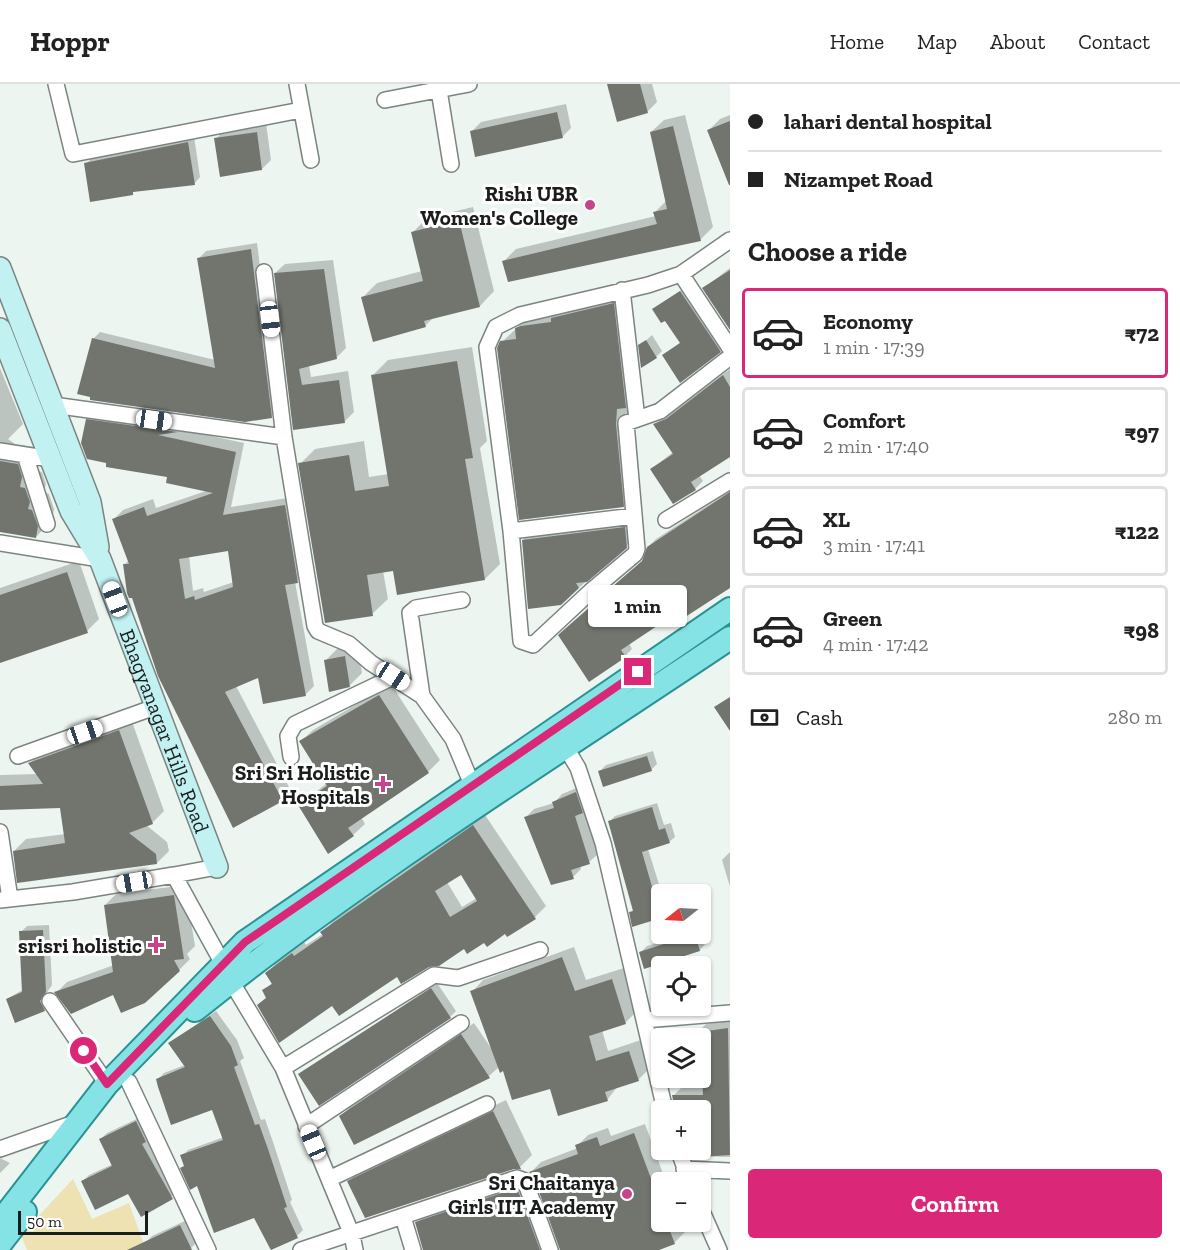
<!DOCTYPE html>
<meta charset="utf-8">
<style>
body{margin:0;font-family:"Zilla Slab",serif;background:#f2f2f2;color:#222;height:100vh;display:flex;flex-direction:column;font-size:22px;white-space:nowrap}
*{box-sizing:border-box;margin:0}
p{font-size:20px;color:#767676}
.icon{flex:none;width:33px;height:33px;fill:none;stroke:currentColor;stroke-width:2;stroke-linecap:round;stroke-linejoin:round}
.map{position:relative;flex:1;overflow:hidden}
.drawer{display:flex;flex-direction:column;background:#fff;width:450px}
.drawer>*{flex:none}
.top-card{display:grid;align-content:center;height:132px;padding:0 18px;background:#fff}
.needle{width:39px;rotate:252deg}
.fabs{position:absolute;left:651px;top:800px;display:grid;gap:12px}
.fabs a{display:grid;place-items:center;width:60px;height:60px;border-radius:6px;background:#fff;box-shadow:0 2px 4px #0004;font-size:30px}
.scale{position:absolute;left:18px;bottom:15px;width:130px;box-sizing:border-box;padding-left:6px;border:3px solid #1a1d1c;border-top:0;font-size:16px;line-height:21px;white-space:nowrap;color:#1a1d1c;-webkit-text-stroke:4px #fff;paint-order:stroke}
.end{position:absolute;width:27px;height:27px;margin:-14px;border:8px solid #db2777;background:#fff;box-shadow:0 0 0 3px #fff}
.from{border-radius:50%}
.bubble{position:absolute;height:42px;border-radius:6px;background:#fff;box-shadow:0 2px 4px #0004;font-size:20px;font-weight:700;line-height:42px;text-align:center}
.car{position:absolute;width:18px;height:36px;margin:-18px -9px;border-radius:8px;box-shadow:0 0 4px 2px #0007;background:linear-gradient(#fff 24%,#345 0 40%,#fff 0 76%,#345 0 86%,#fff 0)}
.top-card b{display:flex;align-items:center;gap:21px;height:57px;font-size:22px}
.top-card b+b{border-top:2px solid #e0e0e0}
.top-card i{width:15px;height:15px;background:#222}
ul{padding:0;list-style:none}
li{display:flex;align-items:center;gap:18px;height:90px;margin:0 12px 9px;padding:0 6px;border:3px solid #e0e0e0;border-radius:6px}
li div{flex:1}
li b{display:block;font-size:22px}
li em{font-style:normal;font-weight:700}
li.current{border-color:#db2777}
li>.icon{width:54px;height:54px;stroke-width:1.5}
h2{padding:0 18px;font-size:27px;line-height:72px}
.pay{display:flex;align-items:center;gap:15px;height:66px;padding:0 18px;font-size:22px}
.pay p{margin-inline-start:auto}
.cta{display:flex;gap:12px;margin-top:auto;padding:12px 18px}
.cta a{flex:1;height:69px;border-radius:6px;background:#db2777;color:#fff;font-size:24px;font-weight:700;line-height:69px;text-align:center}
header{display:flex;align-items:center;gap:36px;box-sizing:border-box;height:84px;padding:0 30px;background:#fff;border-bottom:2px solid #e0e0e0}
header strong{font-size:28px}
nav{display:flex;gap:33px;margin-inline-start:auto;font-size:21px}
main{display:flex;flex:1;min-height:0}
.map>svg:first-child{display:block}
.green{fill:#eee1b2}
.shadow{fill:#0003;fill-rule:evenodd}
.building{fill:#71756e;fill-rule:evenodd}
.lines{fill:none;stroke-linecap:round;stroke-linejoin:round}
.street-casing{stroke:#7c8480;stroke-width:18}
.secondary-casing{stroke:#7c8480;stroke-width:24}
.primary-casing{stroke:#2a9293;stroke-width:26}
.street{stroke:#fff;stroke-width:15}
.secondary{stroke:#c2f1f2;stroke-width:21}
.primary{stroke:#85e3e5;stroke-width:22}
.route{stroke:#db2777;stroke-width:8}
.poi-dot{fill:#c7448a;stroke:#fff;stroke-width:2}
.labels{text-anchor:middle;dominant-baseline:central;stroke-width:6;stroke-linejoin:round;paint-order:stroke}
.poi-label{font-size:21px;font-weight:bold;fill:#1a1d1c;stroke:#fff;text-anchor:end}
.street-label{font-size:21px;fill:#1a1d1c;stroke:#fff}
</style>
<header>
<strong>Hoppr</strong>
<nav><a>Home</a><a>Map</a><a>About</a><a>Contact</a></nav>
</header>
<main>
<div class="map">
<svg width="730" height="1166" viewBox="0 0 730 1166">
<rect width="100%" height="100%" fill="#ecf5f0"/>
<path class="green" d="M73,1095L92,1135L129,1119L146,1166H27L21,1151Z"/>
<path class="shadow" d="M609,0H652L657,18L647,28Z
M566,20L571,44L562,53L471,48L481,38Z
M685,31L713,143L700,156L503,178L516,165L656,132L655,128L667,116L651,48L664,36Z
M730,31V98L709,46L720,35Z
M266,39L271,76L262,85L216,55L225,45Z
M194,52L200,93L194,100L136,106L132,109L86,80L92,74Z
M473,123L494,207L480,222L434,233L425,242L363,213L377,199L422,187L413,148L427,134Z
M257,159L278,325L271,332L93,255L100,248L215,276L199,174L206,167Z
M333,176L346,264L336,274L309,281L311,293L348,287L354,328L345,337L294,345L275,189L285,180Z
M730,184V244L704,204Z
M687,202L726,261L720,267L664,271L681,258L666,235L654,225Z
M626,207L635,409L623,422L502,258L529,232Z
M652,251L662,267L656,273L640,262Z
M472,263L487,357L480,364L500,480L485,495L394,485L383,487L388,515L372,530L300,380L315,365L364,357L369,393L389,390L373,291L388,276Z
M0,284L23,340L8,355L15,360L34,363L38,376L36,387L42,388L46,400L44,408L49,410L54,425L52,436L36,453L0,447Z
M730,285V371L699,391L703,397L695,405L652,385L673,368L655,340Z
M96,327L244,359L231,423L294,413L306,489L295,498L314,602L305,611L259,591L236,602L291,707L282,716L124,481L129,476L114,435L123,426L153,415L156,424L206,407L169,392L87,336ZM229,466L234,498L204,508L203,504L193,507L189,472Z
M730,407V503L675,528L629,559L632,565L625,572L567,544L600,516L610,532L627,521L648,463L656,455Z
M637,431L639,450L561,520L523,456L536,444Z
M79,477L99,535L87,547L0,578V504Z
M357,561L362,589L350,601L325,577L338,564Z
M391,600L440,676L428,688L361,733L365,740L353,751L300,721L327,699L301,657L313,646Z
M131,635L164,727L152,739L146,741L167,758L169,767L157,779L14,767L26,755L66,750L62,722L0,724V691L38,690L30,679L42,667Z
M653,667L657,680L651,686L600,687L606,681Z
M584,701L590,719L583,726L598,770L589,778L580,781L581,785L573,793L526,733L534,725L554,719L562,710Z
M657,719L664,741L671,739L675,753L669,758L648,765L662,810V832L634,841L631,829L634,825L610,737L615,732Z
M485,731L546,822L535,833L506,848L464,863L333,920L267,913L264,907L273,898L267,889L278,877L304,858L306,861L323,850L333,837ZM462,789L477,814L462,823L447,798Z
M730,768V803L722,776Z
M185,801L195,862L187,870L190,875L179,886L114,909H56L67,898L114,881L105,821L116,810Z
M49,841L52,901L46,910L51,920L45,926L7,915L24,905L21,848L27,842Z
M702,846L706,859L700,866L641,868L647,862L692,849H700Z
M574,863L586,896L624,884L637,927L625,939L602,946L608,967L641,956L650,984L638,996L618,1002L607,1016L551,1003L499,983L489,992L355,1059L341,1032L354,1019L474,939L491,964L472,908L483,896Z
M437,899L456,927L450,933L300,991Z
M216,927L237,956L244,974L240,977L261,1036L265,1035L273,1058L292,1116L290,1118L303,1146L297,1152L270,1165L254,1133L198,1100L185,1081L182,1072L188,1066L224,1053L213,1024L158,995L164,989L185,981L170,959Z
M730,937V1073L693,1072L690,1065H700V1026H676L673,1012L682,1003H703L700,954H698L697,949L706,940Z
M506,1016L532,1071L520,1083L349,1097L362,1085Z
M143,1032L178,1108L141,1131L129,1108L83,1097L89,1091L113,1080L101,1055L107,1049Z
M645,1040L666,1098H662V1137H681L685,1148L674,1159L655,1166H561L535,1093L531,1088L541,1078L578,1064L577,1062L588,1051L608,1044L611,1052Z
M0,1074L10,1079L0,1089Z
M527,1095L551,1159L559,1166H423L417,1139L427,1128Z
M187,1136L197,1158L191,1164L150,1166L146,1158L152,1152Z"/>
<path class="building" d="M607,0H640L648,29L617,38Z
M557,28L563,54L475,73L470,47Z
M730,37V101H729L707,46Z
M673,42L701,157L508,198L502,177L657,140L653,128L667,125L650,48Z
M257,48L262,86L220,93L214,54Z
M188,58L195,101L133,108V111L90,118L84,79Z
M459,136L480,223L424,237L426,243L373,258L361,213L423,197L411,148Z
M251,165L272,334L245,338L90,316V313L77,310L92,254L215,284L197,174Z
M324,185L337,275L299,285L302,301L339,296L345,339L293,346L274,189Z
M730,186V246L702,204Z
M680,207L721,268L680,299L662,271L680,259L665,237L661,239L652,225Z
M614,219L626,324L617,325L616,340L624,423L519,436L497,264L500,257L516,255L515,244L521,242L551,238V234Z
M646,256L657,274L641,284L638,261Z
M457,277L473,374L465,375L485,496L397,511L393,487L367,491L373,532L325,539L298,379L349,371L355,407L389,402L371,291Z
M723,291L730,303V373L691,398L696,406L673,420L650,385L673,370L653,340L666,335Z
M86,335L178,348L158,351L236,368L223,431L285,421L298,499L285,501L306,612L263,620L258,594L225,608L283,717L233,744L158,592L132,514H129L127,509L123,480H129L112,435L144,423L147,432L213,409L166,399L167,393L106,383V379L87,375L81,359ZM228,467L233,503L195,516L194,512L185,515L179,475Z
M0,377L18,380L22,393L20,403L25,404L30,418L28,425L32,426L38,442L36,454L0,448Z
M730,408V504L679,537L675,530L621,566L626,573L589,598L558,551L591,522L602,538L626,523L613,502L642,477L647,463Z
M625,443L627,464L587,498L576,499L579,504L561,521L528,525L522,456Z
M67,488L88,549L0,579V511Z
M345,572L350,603L329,608L324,576Z
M379,611L429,689L348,744L354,752L328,770L298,721L327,702L299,657Z
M730,613V647L714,623Z
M119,646L153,740L129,749L156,770L157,780L17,799L13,767L65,759L60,724L0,726V702L43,700L28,679Z
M647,672L652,687L603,703L598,687Z
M576,708L583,729L575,732L590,780L571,786L574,795L551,801L524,733L554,724L552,718Z
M652,723L659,746L665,744L670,759L642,768L661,834L632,843L629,828L633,827L608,737Z
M473,741L536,835L507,853L505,850L487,863L484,859L467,870L464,865L439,882L429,883L401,900L397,893L339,932L332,922L279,959L257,921L266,914L262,906L272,900L265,889L292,869L294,872L323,852L320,848ZM461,791L477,817L450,833L435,807Z
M174,811L184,875L174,876L180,887L145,919L121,929L113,911L71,930L54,908L113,888L104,821Z
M43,846L46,908L40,917L45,927L15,939L6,915L22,908L19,847Z
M695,850L700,867L644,885L639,868Z
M562,873L575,907L612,895L626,940L589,952L596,977L629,967L639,997L605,1008L608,1017L558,1032L550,1005L512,1016L503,987L500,989L470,907Z
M431,904L451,934L319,1022L298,990Z
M210,932L231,962L238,981L234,983L255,1041L259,1040L268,1065L287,1123L284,1124L298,1154L271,1166L254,1134L214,1149L197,1102L190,1106L180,1084L184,1082L180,1071L223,1056L212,1026L171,1041L158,1003L156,995L185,983L168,959Z
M728,944L730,1071L700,1073V1026H675L672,1011H703L700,948Z
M461,950L490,994L354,1061L339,1032Z
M493,1027L521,1085H514L365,1134L347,1097Z
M136,1037L146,1058L142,1060L173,1115L141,1133L128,1110L95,1126L81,1097L112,1082L99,1055Z
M634,1049L662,1124V1137H666L675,1160L659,1166H560L534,1094L529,1088L578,1070L575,1061L597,1053L600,1062Z
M517,1104L540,1166H423L415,1138Z
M180,1141L192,1166H127L159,1151Z"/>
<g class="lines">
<g class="street-casing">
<path id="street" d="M56,0L73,70L301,26
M297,0L311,76
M438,0L451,80
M385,16L469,0
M730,156L681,190L730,264
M264,188L284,353L315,542L318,547L349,560L371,579L422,612L453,655L476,710
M681,190L648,201L520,231L496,243L487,263L511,447L521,557L533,561L591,507L635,470L637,465L626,339L660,327L730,273
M622,206L637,335
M53,321L284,353
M0,367L51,375
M25,371L47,440
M666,436L730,397
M511,447L634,432
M0,459L100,475
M422,612L410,529L416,524L462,516
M565,662L578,684L603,759L665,1026
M18,672L155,623
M291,673L288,652L295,640L393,593
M0,748L10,815
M217,783L174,791L223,880
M0,816L73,808L174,791
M231,897L283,984L352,1151L355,1166
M50,917L107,1000
M644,936L730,929
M283,984L434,891L458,894L540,866
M129,998L208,1166
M306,1042L461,939
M0,1065L77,1038
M678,1065L690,1098
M684,1085L730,1087
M329,1095L487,1020
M700,1123L719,1166
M403,1133L413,1166
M301,1166L517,1094L525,1097L550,1166"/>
</g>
<g class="secondary-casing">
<g id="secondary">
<path d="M0,184L90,418L98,463"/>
<path id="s1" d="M0,245L71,427L100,475L217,783"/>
</g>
</g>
<g class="primary-casing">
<path id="primary" d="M195,926C364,790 550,675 730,554
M0,1138L107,1000L245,858L730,525
M0,1160L25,1128"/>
</g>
<use href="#street" class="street"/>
<use href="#secondary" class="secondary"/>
<use href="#primary" class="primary"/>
</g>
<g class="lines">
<path class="route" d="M84,967L107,1000L245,858L638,588"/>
</g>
<g class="poi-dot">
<circle cx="590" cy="121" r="6"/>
<path d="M380 691h6v6h6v6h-6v6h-6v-6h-6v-6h6z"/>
<path d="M153 852h6v6h6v6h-6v6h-6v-6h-6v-6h6z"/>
<circle cx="627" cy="1110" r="6"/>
</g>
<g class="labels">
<g class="poi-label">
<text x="578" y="109">Rishi UBR<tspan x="578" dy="24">Women's College</tspan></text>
<text x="370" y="688">Sri Sri Holistic<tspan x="370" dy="24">Hospitals</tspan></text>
<text x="142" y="861">srisri holistic</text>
<text x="615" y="1098">Sri Chaitanya<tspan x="615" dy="24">Girls IIT Academy</tspan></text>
</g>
<g class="street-label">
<text stroke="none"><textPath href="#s1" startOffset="435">Bhagyanagar Hills Road</textPath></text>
</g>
</g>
</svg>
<div class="fabs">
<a><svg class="needle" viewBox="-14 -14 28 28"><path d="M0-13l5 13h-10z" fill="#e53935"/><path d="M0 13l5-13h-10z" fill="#767676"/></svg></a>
<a><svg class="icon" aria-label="locate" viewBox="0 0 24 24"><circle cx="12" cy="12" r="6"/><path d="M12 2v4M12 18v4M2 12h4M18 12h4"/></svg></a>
<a><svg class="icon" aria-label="layers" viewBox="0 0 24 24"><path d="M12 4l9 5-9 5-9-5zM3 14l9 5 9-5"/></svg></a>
<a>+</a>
<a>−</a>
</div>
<div class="scale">50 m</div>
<i class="end from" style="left:84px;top:967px"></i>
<i class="end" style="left:638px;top:588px"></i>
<div class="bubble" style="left:588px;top:501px;width:99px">1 min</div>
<i class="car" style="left:270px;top:235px;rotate:173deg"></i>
<i class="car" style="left:154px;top:336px;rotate:98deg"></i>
<i class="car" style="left:115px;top:515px;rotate:339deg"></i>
<i class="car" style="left:393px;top:592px;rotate:123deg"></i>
<i class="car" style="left:85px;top:648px;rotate:71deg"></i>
<i class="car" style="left:134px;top:798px;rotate:260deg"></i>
<i class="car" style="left:313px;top:1058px;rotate:337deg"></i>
</div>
<section class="drawer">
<div class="top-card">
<b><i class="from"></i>lahari dental hospital</b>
<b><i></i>Nizampet Road</b>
</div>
<h2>Choose a ride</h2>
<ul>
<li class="current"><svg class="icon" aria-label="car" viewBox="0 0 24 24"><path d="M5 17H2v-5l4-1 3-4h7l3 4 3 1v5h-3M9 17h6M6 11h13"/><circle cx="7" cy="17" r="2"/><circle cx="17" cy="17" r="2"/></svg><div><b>Economy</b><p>1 min · 17:39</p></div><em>₹72</em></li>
<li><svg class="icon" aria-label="car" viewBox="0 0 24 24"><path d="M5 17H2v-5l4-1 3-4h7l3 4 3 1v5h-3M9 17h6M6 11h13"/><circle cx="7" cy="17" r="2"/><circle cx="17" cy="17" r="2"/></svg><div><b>Comfort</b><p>2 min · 17:40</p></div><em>₹97</em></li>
<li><svg class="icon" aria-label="car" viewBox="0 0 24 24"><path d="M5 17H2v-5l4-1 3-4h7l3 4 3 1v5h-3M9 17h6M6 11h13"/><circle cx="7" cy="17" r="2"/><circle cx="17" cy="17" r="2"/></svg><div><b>XL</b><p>3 min · 17:41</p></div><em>₹122</em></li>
<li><svg class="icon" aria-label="car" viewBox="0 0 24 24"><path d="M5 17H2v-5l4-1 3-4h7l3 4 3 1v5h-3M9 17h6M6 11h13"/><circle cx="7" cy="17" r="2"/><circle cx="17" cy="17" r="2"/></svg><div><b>Green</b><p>4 min · 17:42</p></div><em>₹98</em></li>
</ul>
<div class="pay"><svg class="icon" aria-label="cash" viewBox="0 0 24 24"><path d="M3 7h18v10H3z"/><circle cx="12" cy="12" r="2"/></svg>Cash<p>280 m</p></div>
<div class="cta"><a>Confirm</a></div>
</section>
</main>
